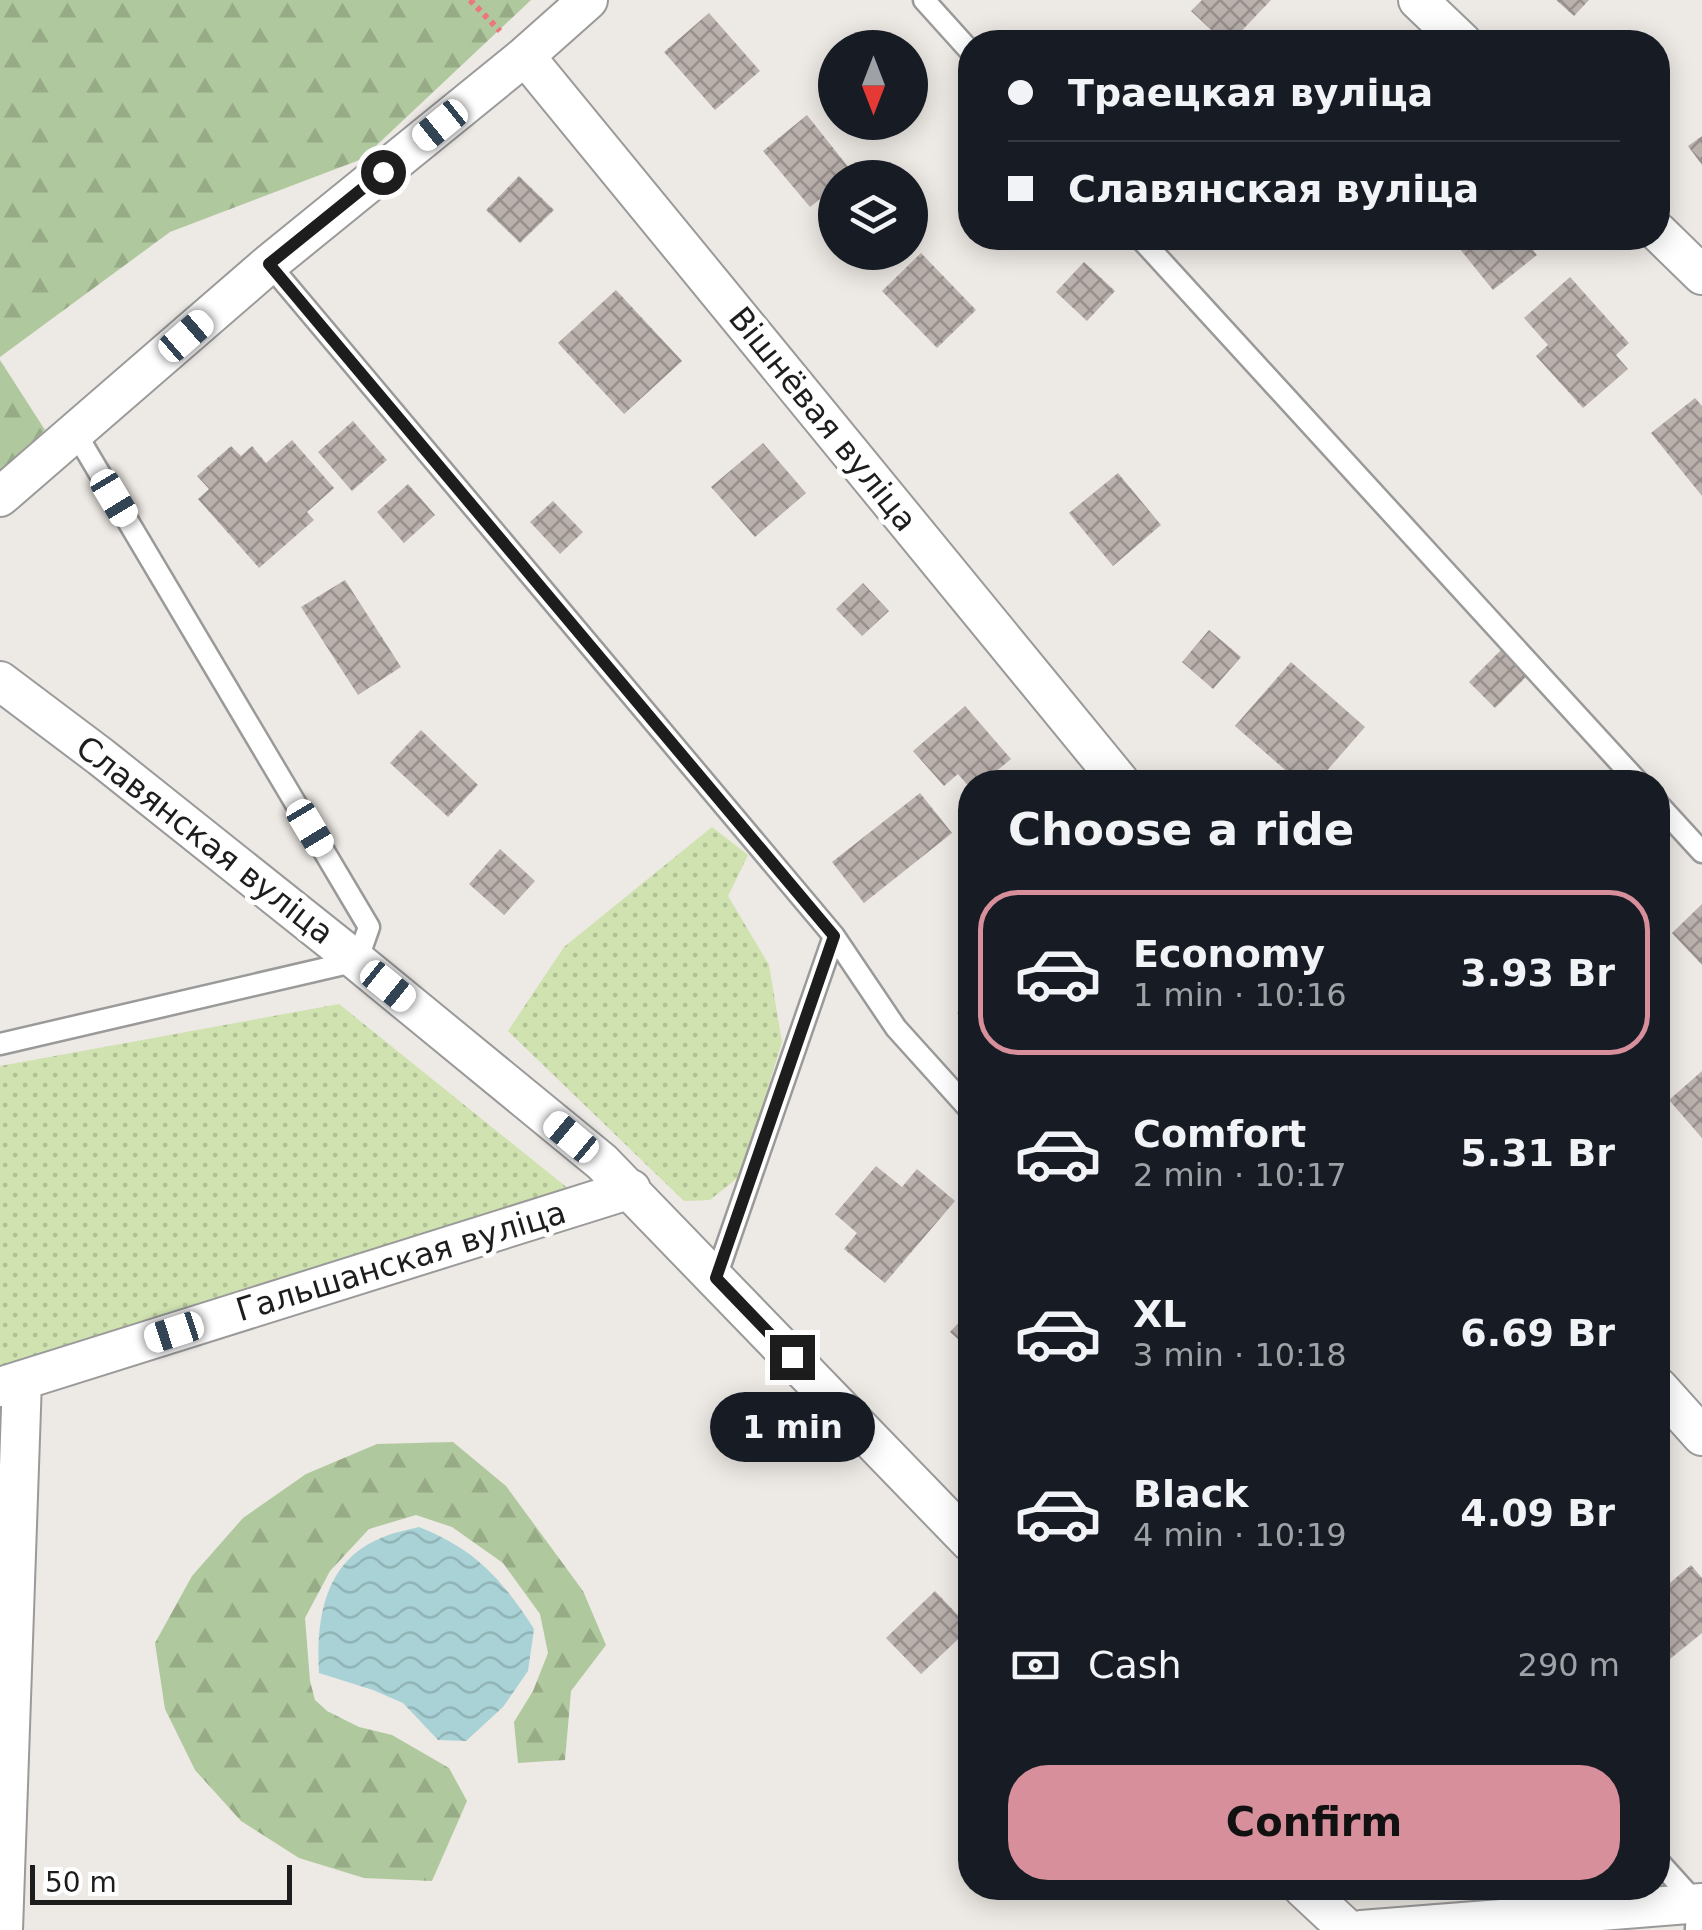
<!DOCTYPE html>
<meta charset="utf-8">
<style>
body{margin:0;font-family:"DejaVu Sans",sans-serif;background:#242831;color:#f1f3f6;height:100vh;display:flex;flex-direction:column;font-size:38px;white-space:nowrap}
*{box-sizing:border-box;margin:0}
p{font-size:32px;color:#9ea1a6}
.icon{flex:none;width:55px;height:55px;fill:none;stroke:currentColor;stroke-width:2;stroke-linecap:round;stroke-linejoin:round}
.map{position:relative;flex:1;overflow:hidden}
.details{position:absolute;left:958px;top:770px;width:712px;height:1130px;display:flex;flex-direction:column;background:#171b24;border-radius:40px;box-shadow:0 5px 25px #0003}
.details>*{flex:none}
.banner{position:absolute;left:958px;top:30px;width:712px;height:220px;border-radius:40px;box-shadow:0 5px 25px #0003;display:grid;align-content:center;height:220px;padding:0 50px;background:#171b24}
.needle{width:65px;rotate:180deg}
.controls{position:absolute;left:818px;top:30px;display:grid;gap:20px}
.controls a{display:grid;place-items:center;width:110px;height:110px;border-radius:50%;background:#171b24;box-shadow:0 5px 25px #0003;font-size:50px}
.scale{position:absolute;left:30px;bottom:25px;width:262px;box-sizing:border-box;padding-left:10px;border:5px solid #1d1d1d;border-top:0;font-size:28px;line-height:35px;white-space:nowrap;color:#1d1d1d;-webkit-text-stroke:8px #fff;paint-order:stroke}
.end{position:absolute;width:45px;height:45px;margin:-22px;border:12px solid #1d1d1d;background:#fff;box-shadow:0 0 0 5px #fff}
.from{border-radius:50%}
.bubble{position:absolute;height:70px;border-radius:35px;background:#171b24;box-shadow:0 5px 25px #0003;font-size:32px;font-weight:700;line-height:70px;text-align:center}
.car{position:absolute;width:30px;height:60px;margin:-30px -15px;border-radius:12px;box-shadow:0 0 8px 2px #0007;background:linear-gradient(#fff 24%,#345 0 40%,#fff 0 76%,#345 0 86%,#fff 0)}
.banner b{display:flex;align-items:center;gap:35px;height:95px;font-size:38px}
.banner b+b{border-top:2px solid #363941}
.banner i{width:25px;height:25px;background:#f1f3f6}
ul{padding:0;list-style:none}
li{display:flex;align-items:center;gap:30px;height:165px;margin:0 20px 15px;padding:0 30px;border:5px solid transparent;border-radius:40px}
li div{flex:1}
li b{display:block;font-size:38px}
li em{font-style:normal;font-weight:700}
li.active{border-color:#d68f9b}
li>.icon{width:90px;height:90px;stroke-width:1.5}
h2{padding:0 50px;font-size:45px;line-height:120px}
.pay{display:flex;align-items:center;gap:25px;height:110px;padding:0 50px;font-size:38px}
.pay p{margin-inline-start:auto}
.action{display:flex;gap:20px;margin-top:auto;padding:20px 50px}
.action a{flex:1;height:115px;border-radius:40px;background:#d68f9b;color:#111;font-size:40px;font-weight:700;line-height:115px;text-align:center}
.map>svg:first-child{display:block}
.grass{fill:url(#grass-dots)}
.forest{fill:url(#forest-firs)}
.water{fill:url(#water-waves)}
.building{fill:url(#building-cross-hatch)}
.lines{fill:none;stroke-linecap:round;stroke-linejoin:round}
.service-casing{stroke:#9a9a9a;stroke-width:25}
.minor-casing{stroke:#9a9a9a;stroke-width:42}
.path{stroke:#eb777c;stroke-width:6;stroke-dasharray:5 5;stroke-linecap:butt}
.service{stroke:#fff;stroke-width:20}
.minor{stroke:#fff;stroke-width:38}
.route{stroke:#1d1d1d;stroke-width:12}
.labels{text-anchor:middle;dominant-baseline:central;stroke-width:10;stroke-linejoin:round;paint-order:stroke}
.street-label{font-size:32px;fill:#1d1d1d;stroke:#fff}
</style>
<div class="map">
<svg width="1702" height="1930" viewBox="0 0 1702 1930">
<defs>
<pattern id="grass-dots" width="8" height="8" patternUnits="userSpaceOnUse" patternTransform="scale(2.5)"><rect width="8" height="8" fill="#cfe2af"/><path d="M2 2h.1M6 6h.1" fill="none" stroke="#b1c196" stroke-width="1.8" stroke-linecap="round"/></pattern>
<pattern id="forest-firs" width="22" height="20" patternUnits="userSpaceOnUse" patternTransform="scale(2.5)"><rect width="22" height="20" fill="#b0c89d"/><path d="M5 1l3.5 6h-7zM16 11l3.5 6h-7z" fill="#97ab87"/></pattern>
<pattern id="water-waves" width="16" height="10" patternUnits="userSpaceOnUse" patternTransform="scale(2.5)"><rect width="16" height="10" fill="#a9d2d6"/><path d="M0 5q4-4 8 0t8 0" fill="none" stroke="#91b4b7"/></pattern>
<pattern id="building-cross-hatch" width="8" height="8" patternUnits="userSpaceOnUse" patternTransform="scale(2.5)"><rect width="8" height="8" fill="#bab1ad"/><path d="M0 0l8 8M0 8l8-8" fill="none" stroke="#978f8c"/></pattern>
</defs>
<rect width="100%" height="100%" fill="#ede9e4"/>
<path class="grass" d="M712,827L748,855L728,896L769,965L782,1042L741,1175L710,1200L684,1201L508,1031L564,947Z
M339,1004L575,1194L0,1366V1066Z"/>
<path class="forest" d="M0,0H531L362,159L170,232L0,357Z
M0,360L45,430L0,472Z
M453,1442L506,1486L583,1591L606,1645L571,1691L565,1760L518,1763L514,1722L533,1691L548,1653L540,1614L503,1563L452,1527L416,1515L369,1529L330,1571L305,1618L310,1681L315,1700L327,1711L359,1727L392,1735L449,1768L467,1801L432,1881L364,1878L299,1858L241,1821L195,1770L165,1709L155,1643L192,1576L243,1518L306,1474L377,1444Z"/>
<path class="water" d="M419,1527C476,1550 501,1578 534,1629L528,1671L503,1707L466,1741L438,1740L403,1703L373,1690L319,1673C316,1620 324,1561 381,1538C392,1533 407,1530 419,1527Z"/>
<path class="building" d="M1202,0H1271L1231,42H1224L1191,11Z
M1556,0H1589L1574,16Z
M709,13L760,71L715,110L664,52Z
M807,115L853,173L847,178H835V187L810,207L763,151Z
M1702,136V165L1688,146Z
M519,176L554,210L520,243L486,210Z
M1451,238H1523L1537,255L1493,290Z
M921,253L976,310L937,348L882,291Z
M1084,262L1115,291L1087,321L1056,292Z
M1570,277L1629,343L1616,355L1628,369L1583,408L1536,356L1548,345L1524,318Z
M616,290L682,361L624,414L558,343Z
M1695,398L1702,406V496L1651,433Z
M353,421L387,460L352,491L318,452Z
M292,440L334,488L307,512L314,520L259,568L198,499L209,489L197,476L231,446L241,456L252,446L266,463Z
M763,443L806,493L755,537L711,487Z
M1118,473L1161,525L1113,566L1069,513Z
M408,484L435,515L404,543L377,512Z
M553,501L583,532L560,554L530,522Z
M345,580L401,667L358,695L301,607Z
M863,583L889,611L862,636L836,609Z
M1209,630L1241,657L1213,689L1182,662Z
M1508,643L1534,669L1495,708L1469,682Z
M1291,662L1365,727L1317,782H1299L1235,726Z
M965,706L1011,759L983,782H970V788L958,774L944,786L913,751Z
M421,730L478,785L448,817L390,763Z
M920,793L952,833L864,903L832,862Z
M500,849L535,881L504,915L469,884Z
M1702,904V965L1672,933Z
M970,1001V1028L957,1013Z
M1702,1071V1138L1669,1100Z
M876,1166L902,1187L917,1169L955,1201L885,1283L844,1249L857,1233L835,1214Z
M970,1311V1350L950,1332Z
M1691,1565L1702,1578V1633L1670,1659L1658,1643V1593Z
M935,1591L970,1628L921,1674L886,1638Z"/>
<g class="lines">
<g class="service-casing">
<path id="service" d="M924,0L970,51
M1140,238L1638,782
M269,264L834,936L896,1028L970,1110
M1658,804L1702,852
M0,1044L357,961L369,927L75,432
M716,1277L834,936
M1658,1861L1697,1904L1696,1930"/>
</g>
<g class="minor-casing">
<path id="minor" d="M1418,0L1462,42
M525,56L1120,782
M1658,232L1702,275
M0,497L269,264L525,56L588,0
M0,681L101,757L357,961L602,1162L970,1542
M0,1387L631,1189
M1658,1387L1702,1436
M1303,1888L1348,1930
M3,1930L22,1380
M1361,1930L1702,1903"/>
</g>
<path class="path" d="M470,0L500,31"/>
<use href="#service" class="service"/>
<use href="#minor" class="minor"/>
</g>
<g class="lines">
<path class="route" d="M383,172L269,264L834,936L716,1278L792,1357"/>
</g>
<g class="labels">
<g class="street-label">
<text transform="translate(823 419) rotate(51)">Вішнёвая вуліца</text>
<text transform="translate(205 840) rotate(38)">Славянская вуліца</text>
<text transform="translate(401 1261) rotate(-17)">Гальшанская вуліца</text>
</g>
</g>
</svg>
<div class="controls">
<a><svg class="needle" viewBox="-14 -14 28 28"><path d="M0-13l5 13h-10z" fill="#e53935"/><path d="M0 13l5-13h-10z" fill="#9ea1a6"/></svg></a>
<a><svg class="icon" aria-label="layers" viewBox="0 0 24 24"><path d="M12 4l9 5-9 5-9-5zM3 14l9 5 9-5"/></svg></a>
</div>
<div class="scale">50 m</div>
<i class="end from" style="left:383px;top:172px"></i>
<i class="end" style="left:792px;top:1357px"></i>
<div class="bubble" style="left:710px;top:1392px;width:165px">1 min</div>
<i class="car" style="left:440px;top:125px;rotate:231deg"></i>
<i class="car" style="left:186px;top:336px;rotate:49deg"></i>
<i class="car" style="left:114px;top:498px;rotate:149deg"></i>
<i class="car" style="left:310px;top:828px;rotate:149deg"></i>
<i class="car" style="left:388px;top:986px;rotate:129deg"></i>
<i class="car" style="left:571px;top:1137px;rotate:310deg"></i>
<i class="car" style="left:174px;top:1332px;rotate:252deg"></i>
<div class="banner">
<b><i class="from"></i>Траецкая вуліца</b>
<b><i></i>Славянская вуліца</b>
</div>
<section class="details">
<h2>Choose a ride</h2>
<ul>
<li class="active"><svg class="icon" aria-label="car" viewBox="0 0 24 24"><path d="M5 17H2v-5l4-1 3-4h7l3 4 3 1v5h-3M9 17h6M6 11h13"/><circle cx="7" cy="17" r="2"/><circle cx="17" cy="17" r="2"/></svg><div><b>Economy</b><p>1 min · 10:16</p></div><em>3.93 Br</em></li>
<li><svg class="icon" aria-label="car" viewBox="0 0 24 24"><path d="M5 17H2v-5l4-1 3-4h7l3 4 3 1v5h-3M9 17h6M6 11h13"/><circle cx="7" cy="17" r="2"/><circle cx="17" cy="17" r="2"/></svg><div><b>Comfort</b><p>2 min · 10:17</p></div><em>5.31 Br</em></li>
<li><svg class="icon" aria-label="car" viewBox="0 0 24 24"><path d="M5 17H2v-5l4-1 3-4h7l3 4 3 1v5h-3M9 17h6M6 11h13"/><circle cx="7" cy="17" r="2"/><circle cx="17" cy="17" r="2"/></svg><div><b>XL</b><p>3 min · 10:18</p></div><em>6.69 Br</em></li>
<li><svg class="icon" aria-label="car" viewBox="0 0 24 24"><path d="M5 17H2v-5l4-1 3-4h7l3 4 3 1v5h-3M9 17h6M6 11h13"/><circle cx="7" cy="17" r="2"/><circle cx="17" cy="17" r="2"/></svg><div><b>Black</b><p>4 min · 10:19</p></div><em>4.09 Br</em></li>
</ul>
<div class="pay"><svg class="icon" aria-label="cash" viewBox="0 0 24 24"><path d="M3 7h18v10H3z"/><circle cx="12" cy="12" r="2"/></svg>Cash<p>290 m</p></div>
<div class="action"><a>Confirm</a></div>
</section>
</div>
